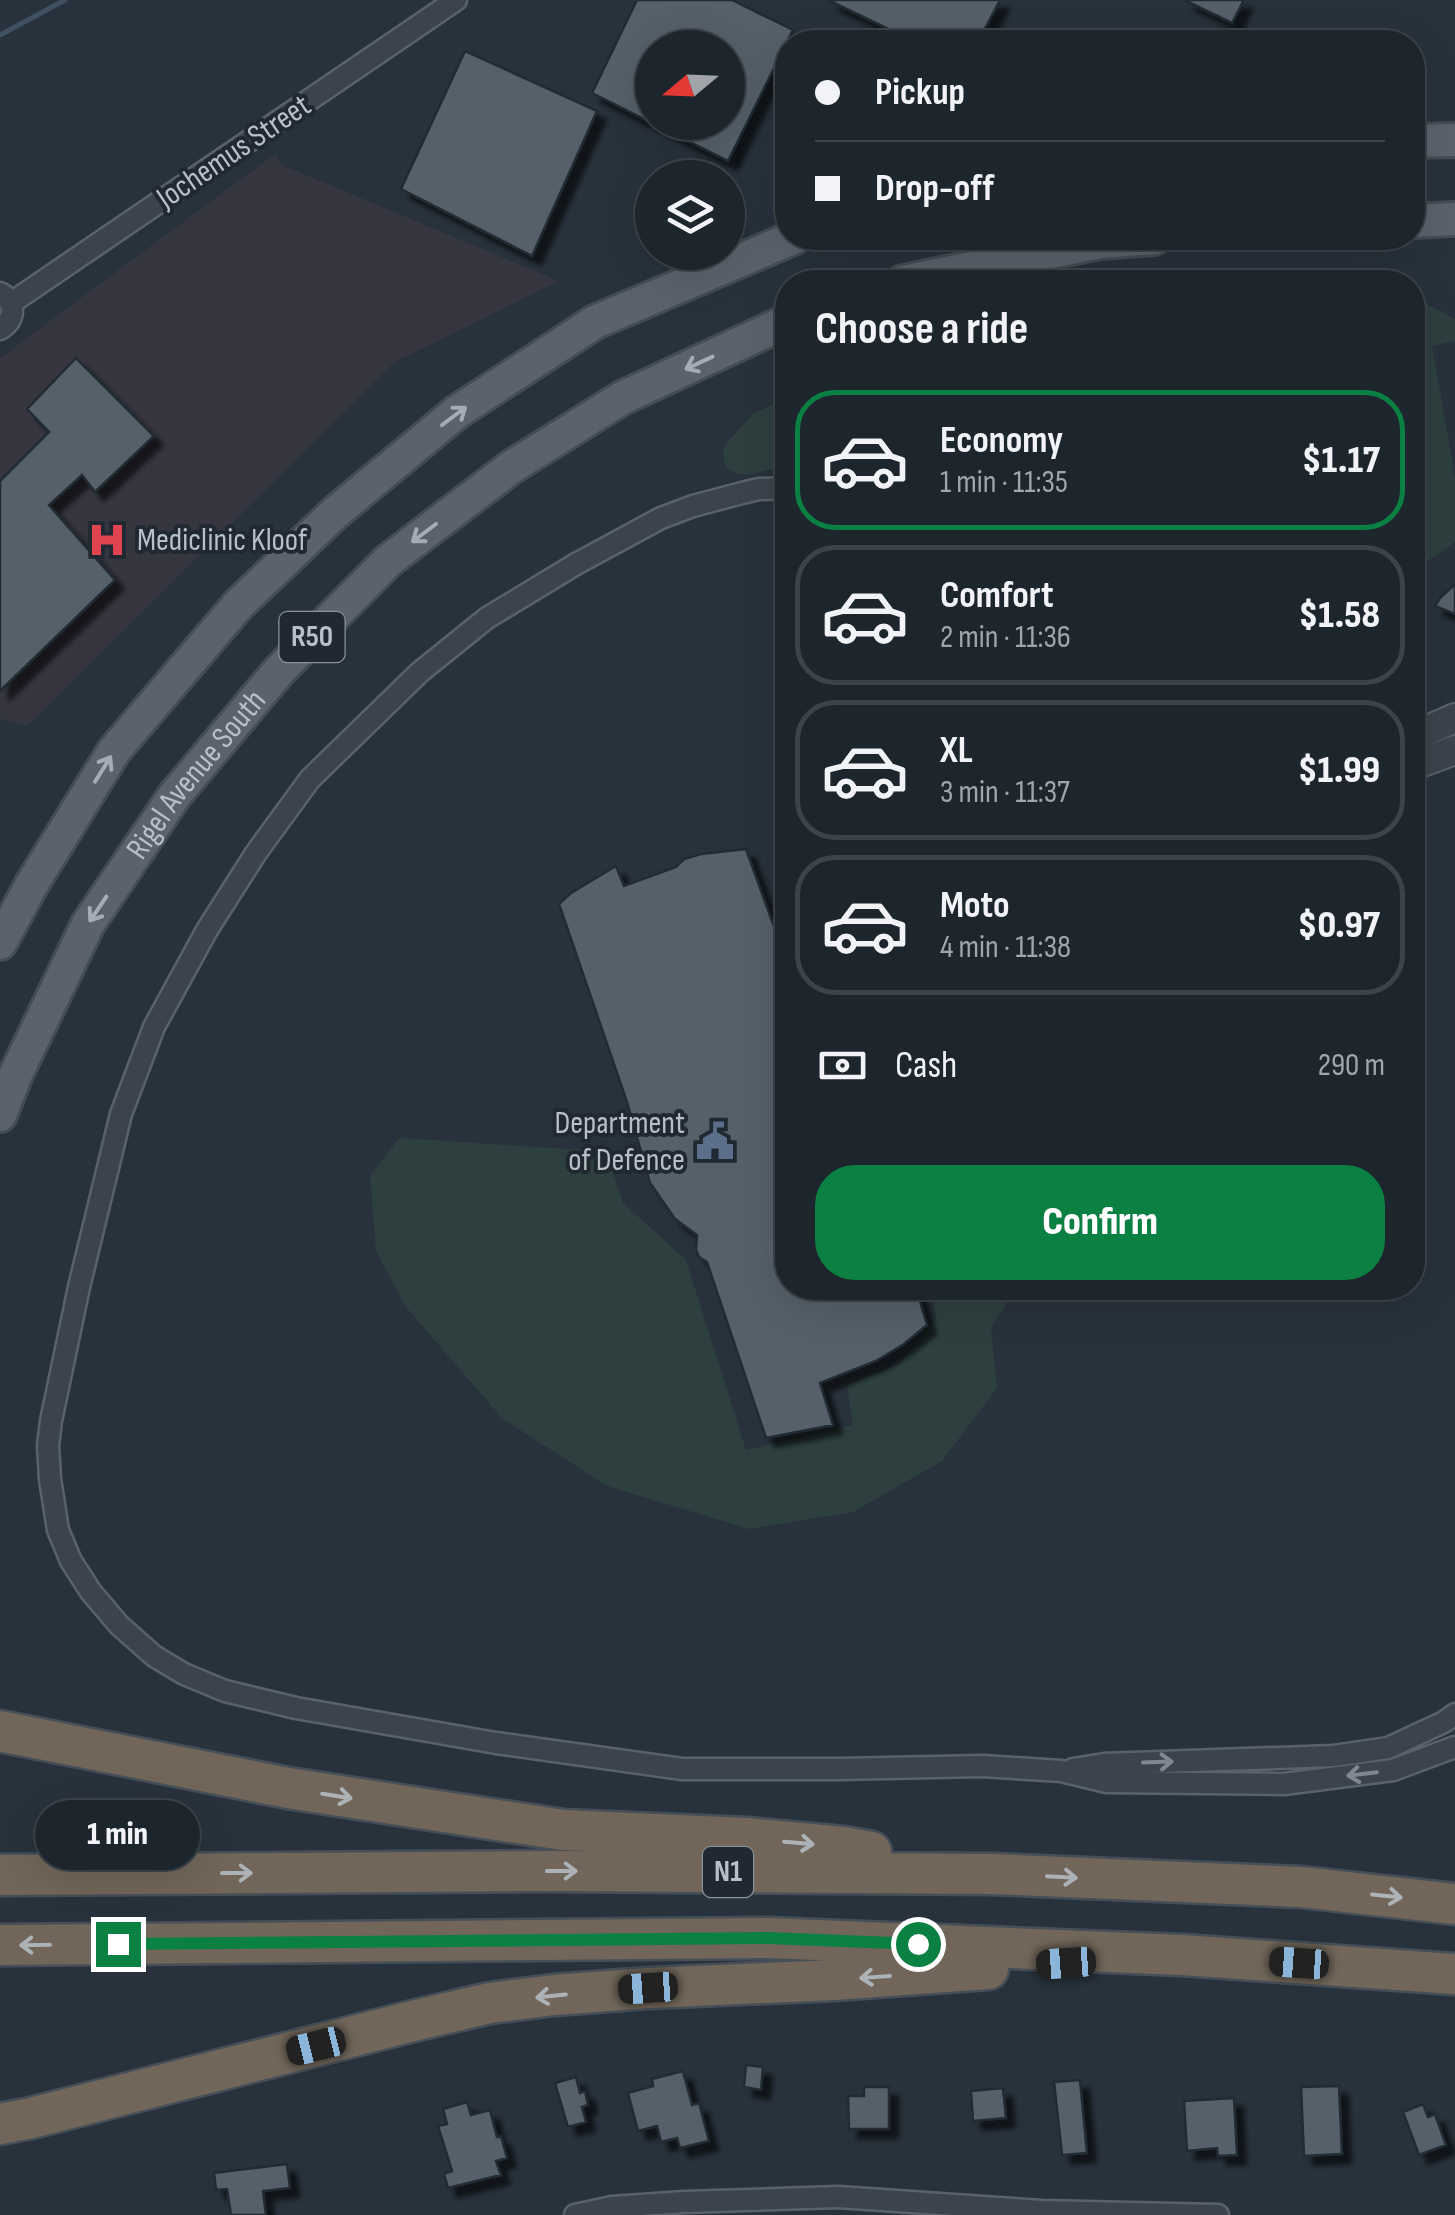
<!DOCTYPE html>
<meta charset="utf-8">
<style>
body{margin:0;font-family:"Sofia Sans Condensed",sans-serif;background:#2b3239;color:#f1f3f6;height:100vh;display:flex;flex-direction:column;font-size:38px;white-space:nowrap}
*{box-sizing:border-box;margin:0}
p{font-size:32px;color:#a1a5aa}
.icon{flex:none;width:55px;height:55px;fill:none;stroke:currentColor;stroke-width:2;stroke-linecap:round;stroke-linejoin:round}
.map{position:relative;flex:1;overflow:hidden}
.details{position:absolute;left:775px;top:270px;width:650px;height:1030px;display:flex;flex-direction:column;background:#1e262d;border-radius:40px;box-shadow:0 10px 40px #0002,0 0 0 2px #3c4349}
.details>*{flex:none}
.top-card{position:absolute;left:775px;top:30px;width:650px;height:220px;border-radius:40px;box-shadow:0 10px 40px #0002,0 0 0 2px #3c4349;display:grid;align-content:center;height:220px;padding:0 40px;background:#1e262d}
.needle{width:65px;rotate:251deg}
.controls{position:absolute;left:635px;top:30px;display:grid;gap:20px}
.controls a{display:grid;place-items:center;width:110px;height:110px;border-radius:50%;background:#1e262d;box-shadow:0 10px 40px #0002,0 0 0 2px #3c4349;font-size:50px}
.end{position:absolute;width:45px;height:45px;margin:-22px;border:12px solid #0b8043;background:#fff;box-shadow:0 0 0 5px #fff}
.from{border-radius:50%}
.bubble{position:absolute;height:70px;border-radius:35px;background:#1e262d;box-shadow:0 10px 40px #0002,0 0 0 2px #3c4349;font-size:32px;font-weight:800;line-height:70px;text-align:center}
.car{position:absolute;width:30px;height:60px;margin:-30px -15px;border-radius:12px;box-shadow:0 0 8px 2px #0007;background:linear-gradient(#222 24%,#8ab4d8 0 40%,#222 0 76%,#8ab4d8 0 86%,#222 0)}
.top-card b{display:flex;align-items:center;gap:35px;height:95px;font-size:38px}
.top-card b+b{border-top:2px solid #3c4349}
.top-card i{width:25px;height:25px;background:#f1f3f6}
ul{padding:0;list-style:none}
li{display:flex;align-items:center;gap:30px;height:140px;margin:0 20px 15px;padding:0 20px;border:5px solid #3c4349;border-radius:40px}
li div{flex:1}
li b{display:block;font-size:38px}
li em{font-style:normal;font-weight:800}
li.active{border-color:#0b8043}
li>.icon{width:90px;height:90px;stroke-width:1.5}
h2{padding:0 40px;font-size:45px;line-height:120px}
.pay{display:flex;align-items:center;gap:25px;height:110px;padding:0 40px;font-size:38px}
.pay p{margin-inline-start:auto}
.action{display:flex;gap:20px;margin-top:auto;padding:20px 40px}
.action a{flex:1;height:115px;border-radius:40px;background:#0b8043;color:#fff;font-size:40px;font-weight:800;line-height:115px;text-align:center}
.map>svg:first-child{display:block}
.medical{fill:#363641}
.green{fill:#2d403f}
.lines{fill:none;stroke-linecap:round;stroke-linejoin:round}
.stream{stroke:#405162;stroke-width:5}
.building{fill:#55606b;stroke:#222b33;stroke-width:2.5;fill-rule:evenodd;filter:url(#shadow)}
.minor-casing{stroke:#59626a;stroke-width:25}
.tertiary-casing{stroke:#59626a;stroke-width:32}
.primary-casing{stroke:#444d55;stroke-width:38}
.motorway-casing{stroke:#464f57;stroke-width:45}
.minor{stroke:#3b444c;stroke-width:20}
.tertiary{stroke:#3b444c;stroke-width:28}
.primary{stroke:#5a636c;stroke-width:32}
.motorway{stroke:#716659;stroke-width:40}
.oneway{stroke:#a4adb5}
.oneway2{stroke:#7f8890}
.oneway3{stroke:#acb2b6}
.route{stroke:#0b8043;stroke-width:12}
.labels{text-anchor:middle;dominant-baseline:central;stroke-width:8;stroke-linejoin:round;paint-order:stroke}
.shield{fill:#202931;stroke:#8a929a;stroke-width:2.5}
.shield-label{font-size:30px;font-weight:bold;fill:#b7bfc7}
.street-label{font-size:32px;fill:#b7bfc7;stroke:#202931}
.poi-label{font-size:32px;fill:#b7bfc7;stroke:#202931;text-anchor:start}
</style>
<div class="map">
<svg width="1455" height="2215" viewBox="0 0 1455 2215">
<defs>
<filter id="shadow"><feDropShadow dx="9" dy="9" stdDeviation="2.5" flood-color="#0009"/></filter>
</defs>
<rect width="100%" height="100%" fill="#28323c"/>
<path class="medical" d="M275,154L282,165L559,281L395,362L27,726L0,719V358Z"/>
<path class="green" d="M1413,304H1426L1455,319V341L1432,346L1455,477V542L1413,571Z
M787,399V464C763,472 717,489 724,446L754,413Z
M399,1138L566,1149H605L623,1203L686,1260L746,1450L853,1425L847,1385L898,1365L936,1319L932,1288H1005L1008,1301L991,1327L997,1388L942,1461L853,1512L749,1529L607,1486L502,1418L406,1307L376,1251L370,1176Z"/>
<g class="lines">
<path class="stream" d="M0,35L65,0"/>
</g>
<path class="building" d="M637,0H732L793,30L728,161L592,93ZM652,48H728V122H652Z
M828,0H1000L978,42H915Z
M1184,0H1244L1232,23Z
M465,51L597,111L532,256L401,189Z
M76,358L154,436L95,492L82,475L49,505L115,580L0,691V481L49,432L27,409Z
M1455,584V614L1435,606L1440,598Z
M746,849L788,965V1288H916L927,1325L904,1344L876,1361L820,1383L833,1425L766,1438L707,1262L699,1257L696,1250L697,1235L675,1219L650,1183L627,1102L559,904L571,893L616,866L624,886L676,867L684,859L701,854Z
M746,2065L763,2067L761,2090L744,2087Z
M683,2071L692,2105L699,2103L709,2141L680,2148L677,2138L661,2142L657,2126L638,2131L628,2093L653,2086L652,2079Z
M576,2077L580,2093L585,2091L588,2105L582,2107L586,2122L568,2127L555,2083Z
M1080,2080L1087,2153L1062,2155L1054,2082Z
M1339,2086L1342,2154L1304,2156L1301,2087Z
M864,2087H889V2129H849L848,2096H864Z
M1003,2088L1006,2118L973,2121L971,2091Z
M1234,2098L1237,2155L1218,2156L1217,2148L1187,2151L1184,2101Z
M467,2102L471,2115L490,2110L497,2137L501,2136L507,2158L496,2161L501,2175L448,2188L444,2174L452,2171L438,2126L447,2124L443,2109Z
M1423,2104L1428,2117L1435,2114L1446,2145L1419,2155L1403,2112Z
M287,2164L290,2188L263,2191L266,2215H231L227,2189L216,2190L214,2173Z"/>
<g class="lines">
<g class="minor-casing">
<path id="minor" d="M0,293C16,302 16,319 0,329
M11,303L456,0
M788,488L759,489L742,493L693,506L661,518L576,564L487,618L420,672L310,779L256,853L207,930L154,1027L121,1114L79,1287L51,1421L48,1445L50,1479L58,1530L71,1561L91,1592L119,1625L154,1656L184,1674L225,1691L296,1708L496,1743L682,1769H838L983,1766L1061,1771L1107,1782L1284,1784L1393,1770L1455,1747
M1073,1769L1104,1764L1333,1756L1388,1748L1444,1722L1455,1714
M575,2215L612,2207L684,2202L838,2197L1042,2211L1218,2215"/>
</g>
<g class="tertiary-casing">
<path id="tertiary" d="M1412,737L1455,718
M1412,766L1455,750"/>
</g>
<g class="primary-casing">
<g id="primary">
<path d="M1412,141L1455,140"/>
<path d="M1412,221L1455,219"/>
<path d="M903,282L1100,242L1154,238"/>
<path d="M0,943L32,884L114,751L238,605L336,512L457,412L595,322L793,238"/>
<path id="s1" d="M0,1115L16,1074L88,924L175,795L279,671L388,561L510,468L622,398L788,321"/>
</g>
</g>
<g class="motorway-casing">
<path id="motorway" d="M0,1731L288,1788L563,1830L747,1838L843,1847L871,1852
M0,1875L549,1871L992,1874L1301,1887L1455,1904
M0,1945L768,1938L1182,1955L1455,1974
M0,2124L31,2118L417,2020L490,2003L554,1995L649,1988L834,1980L988,1969"/>
</g>
<use href="#minor" class="minor"/>
<use href="#tertiary" class="tertiary"/>
<use href="#primary" class="primary"/>
<use href="#motorway" class="motorway"/>
</g>
<defs><path id="oneway-shaft" d="M-6 0H5M1.5-3L5.5 0L1.5 3" fill="none" stroke-width="1.6" stroke-linecap="round" stroke-linejoin="round" transform="scale(2.5)"/></defs>
<g class="oneway">
<use href="#oneway-shaft" transform="translate(699 363) rotate(155)"/>
<use href="#oneway-shaft" transform="translate(454 416) rotate(-37)"/>
<use href="#oneway-shaft" transform="translate(424 533) rotate(143)"/>
<use href="#oneway-shaft" transform="translate(103 769) rotate(-58)"/>
<use href="#oneway-shaft" transform="translate(98 909) rotate(124)"/>
</g>
<g class="oneway2">
<use href="#oneway-shaft" transform="translate(1158 1762) rotate(-2)"/>
<use href="#oneway-shaft" transform="translate(1362 1774) rotate(173)"/>
</g>
<g class="oneway3">
<use href="#oneway-shaft" transform="translate(337 1796) rotate(9)"/>
<use href="#oneway-shaft" transform="translate(799 1843) rotate(5)"/>
<use href="#oneway-shaft" transform="translate(562 1871)"/>
<use href="#oneway-shaft" transform="translate(237 1873)"/>
<use href="#oneway-shaft" transform="translate(1062 1877) rotate(3)"/>
<use href="#oneway-shaft" transform="translate(1387 1896) rotate(6)"/>
<use href="#oneway-shaft" transform="translate(35 1945) rotate(179)"/>
<use href="#oneway-shaft" transform="translate(875 1977) rotate(176)"/>
<use href="#oneway-shaft" transform="translate(551 1996) rotate(174)"/>
</g>
<g class="lines">
<path class="route" d="M118,1944L768,1938L918,1944"/>
</g>
<defs>
<g id="hospital-bare" transform="scale(3)"><path d="M-5-5h3v3.5h4V-5h3V5h-3V1.5h-4V5h-3Z" fill="#e0444e" stroke="#202931" stroke-width="2.5" paint-order="stroke"/></g>
<g id="civic-bare" transform="scale(3)"><path d="M-.6-6.5H3V-4.5H.6V-3L4-1V1h2V6H-6V1h2V-1L-.6-3ZM-1.2 2.5V6h2.4V2.5Z" fill="#5c6f8a" stroke="#202931" stroke-width="2.5" paint-order="stroke"/></g>
</defs>
<g fill-rule="evenodd">
<use href="#hospital-bare" x="107" y="540"/>
<use href="#civic-bare" x="715" y="1141"/>
</g>
<g class="labels">
<g class="shield">
<rect x="279.5" y="612" width="65" height="50" rx="8"/>
<rect x="703" y="1847" width="50" height="50" rx="8"/>
</g>
<g class="shield-label">
<text x="312" y="637">R50</text>
<text x="728" y="1872">N1</text>
</g>
<g class="street-label">
<text transform="translate(234 152) rotate(-34)">Jochemus Street</text>
<text stroke="none"><textPath href="#s1" startOffset="395">Rigel Avenue South</textPath></text>
</g>
<g class="poi-label">
<text x="137" y="540">Mediclinic Kloof</text>
<text x="685" y="1123" text-anchor="end">Department<tspan x="685" dy="37">of Defence</tspan></text>
</g>
</g>
</svg>
<div class="controls">
<a><svg class="needle" viewBox="-14 -14 28 28"><path d="M0-13l5 13h-10z" fill="#e53935"/><path d="M0 13l5-13h-10z" fill="#a1a5aa"/></svg></a>
<a><svg class="icon" aria-label="layers" viewBox="0 0 24 24"><path d="M12 4l9 5-9 5-9-5zM3 14l9 5 9-5"/></svg></a>
</div>
<i class="end from" style="left:918px;top:1944px"></i>
<i class="end" style="left:118px;top:1944px"></i>
<div class="bubble" style="left:35px;top:1800px;width:165px">1 min</div>
<i class="car" style="left:1066px;top:1963px;rotate:266deg"></i>
<i class="car" style="left:1299px;top:1963px;rotate:274deg"></i>
<i class="car" style="left:648px;top:1988px;rotate:266deg"></i>
<i class="car" style="left:316px;top:2046px;rotate:256deg"></i>
<div class="top-card">
<b><i class="from"></i>Pickup</b>
<b><i></i>Drop-off</b>
</div>
<section class="details">
<h2>Choose a ride</h2>
<ul>
<li class="active"><svg class="icon" aria-label="car" viewBox="0 0 24 24"><path d="M5 17H2v-5l4-1 3-4h7l3 4 3 1v5h-3M9 17h6M6 11h13"/><circle cx="7" cy="17" r="2"/><circle cx="17" cy="17" r="2"/></svg><div><b>Economy</b><p>1 min · 11:35</p></div><em>$1.17</em></li>
<li><svg class="icon" aria-label="car" viewBox="0 0 24 24"><path d="M5 17H2v-5l4-1 3-4h7l3 4 3 1v5h-3M9 17h6M6 11h13"/><circle cx="7" cy="17" r="2"/><circle cx="17" cy="17" r="2"/></svg><div><b>Comfort</b><p>2 min · 11:36</p></div><em>$1.58</em></li>
<li><svg class="icon" aria-label="car" viewBox="0 0 24 24"><path d="M5 17H2v-5l4-1 3-4h7l3 4 3 1v5h-3M9 17h6M6 11h13"/><circle cx="7" cy="17" r="2"/><circle cx="17" cy="17" r="2"/></svg><div><b>XL</b><p>3 min · 11:37</p></div><em>$1.99</em></li>
<li><svg class="icon" aria-label="car" viewBox="0 0 24 24"><path d="M5 17H2v-5l4-1 3-4h7l3 4 3 1v5h-3M9 17h6M6 11h13"/><circle cx="7" cy="17" r="2"/><circle cx="17" cy="17" r="2"/></svg><div><b>Moto</b><p>4 min · 11:38</p></div><em>$0.97</em></li>
</ul>
<div class="pay"><svg class="icon" aria-label="cash" viewBox="0 0 24 24"><path d="M3 7h18v10H3z"/><circle cx="12" cy="12" r="2"/></svg>Cash<p>290 m</p></div>
<div class="action"><a>Confirm</a></div>
</section>
</div>
